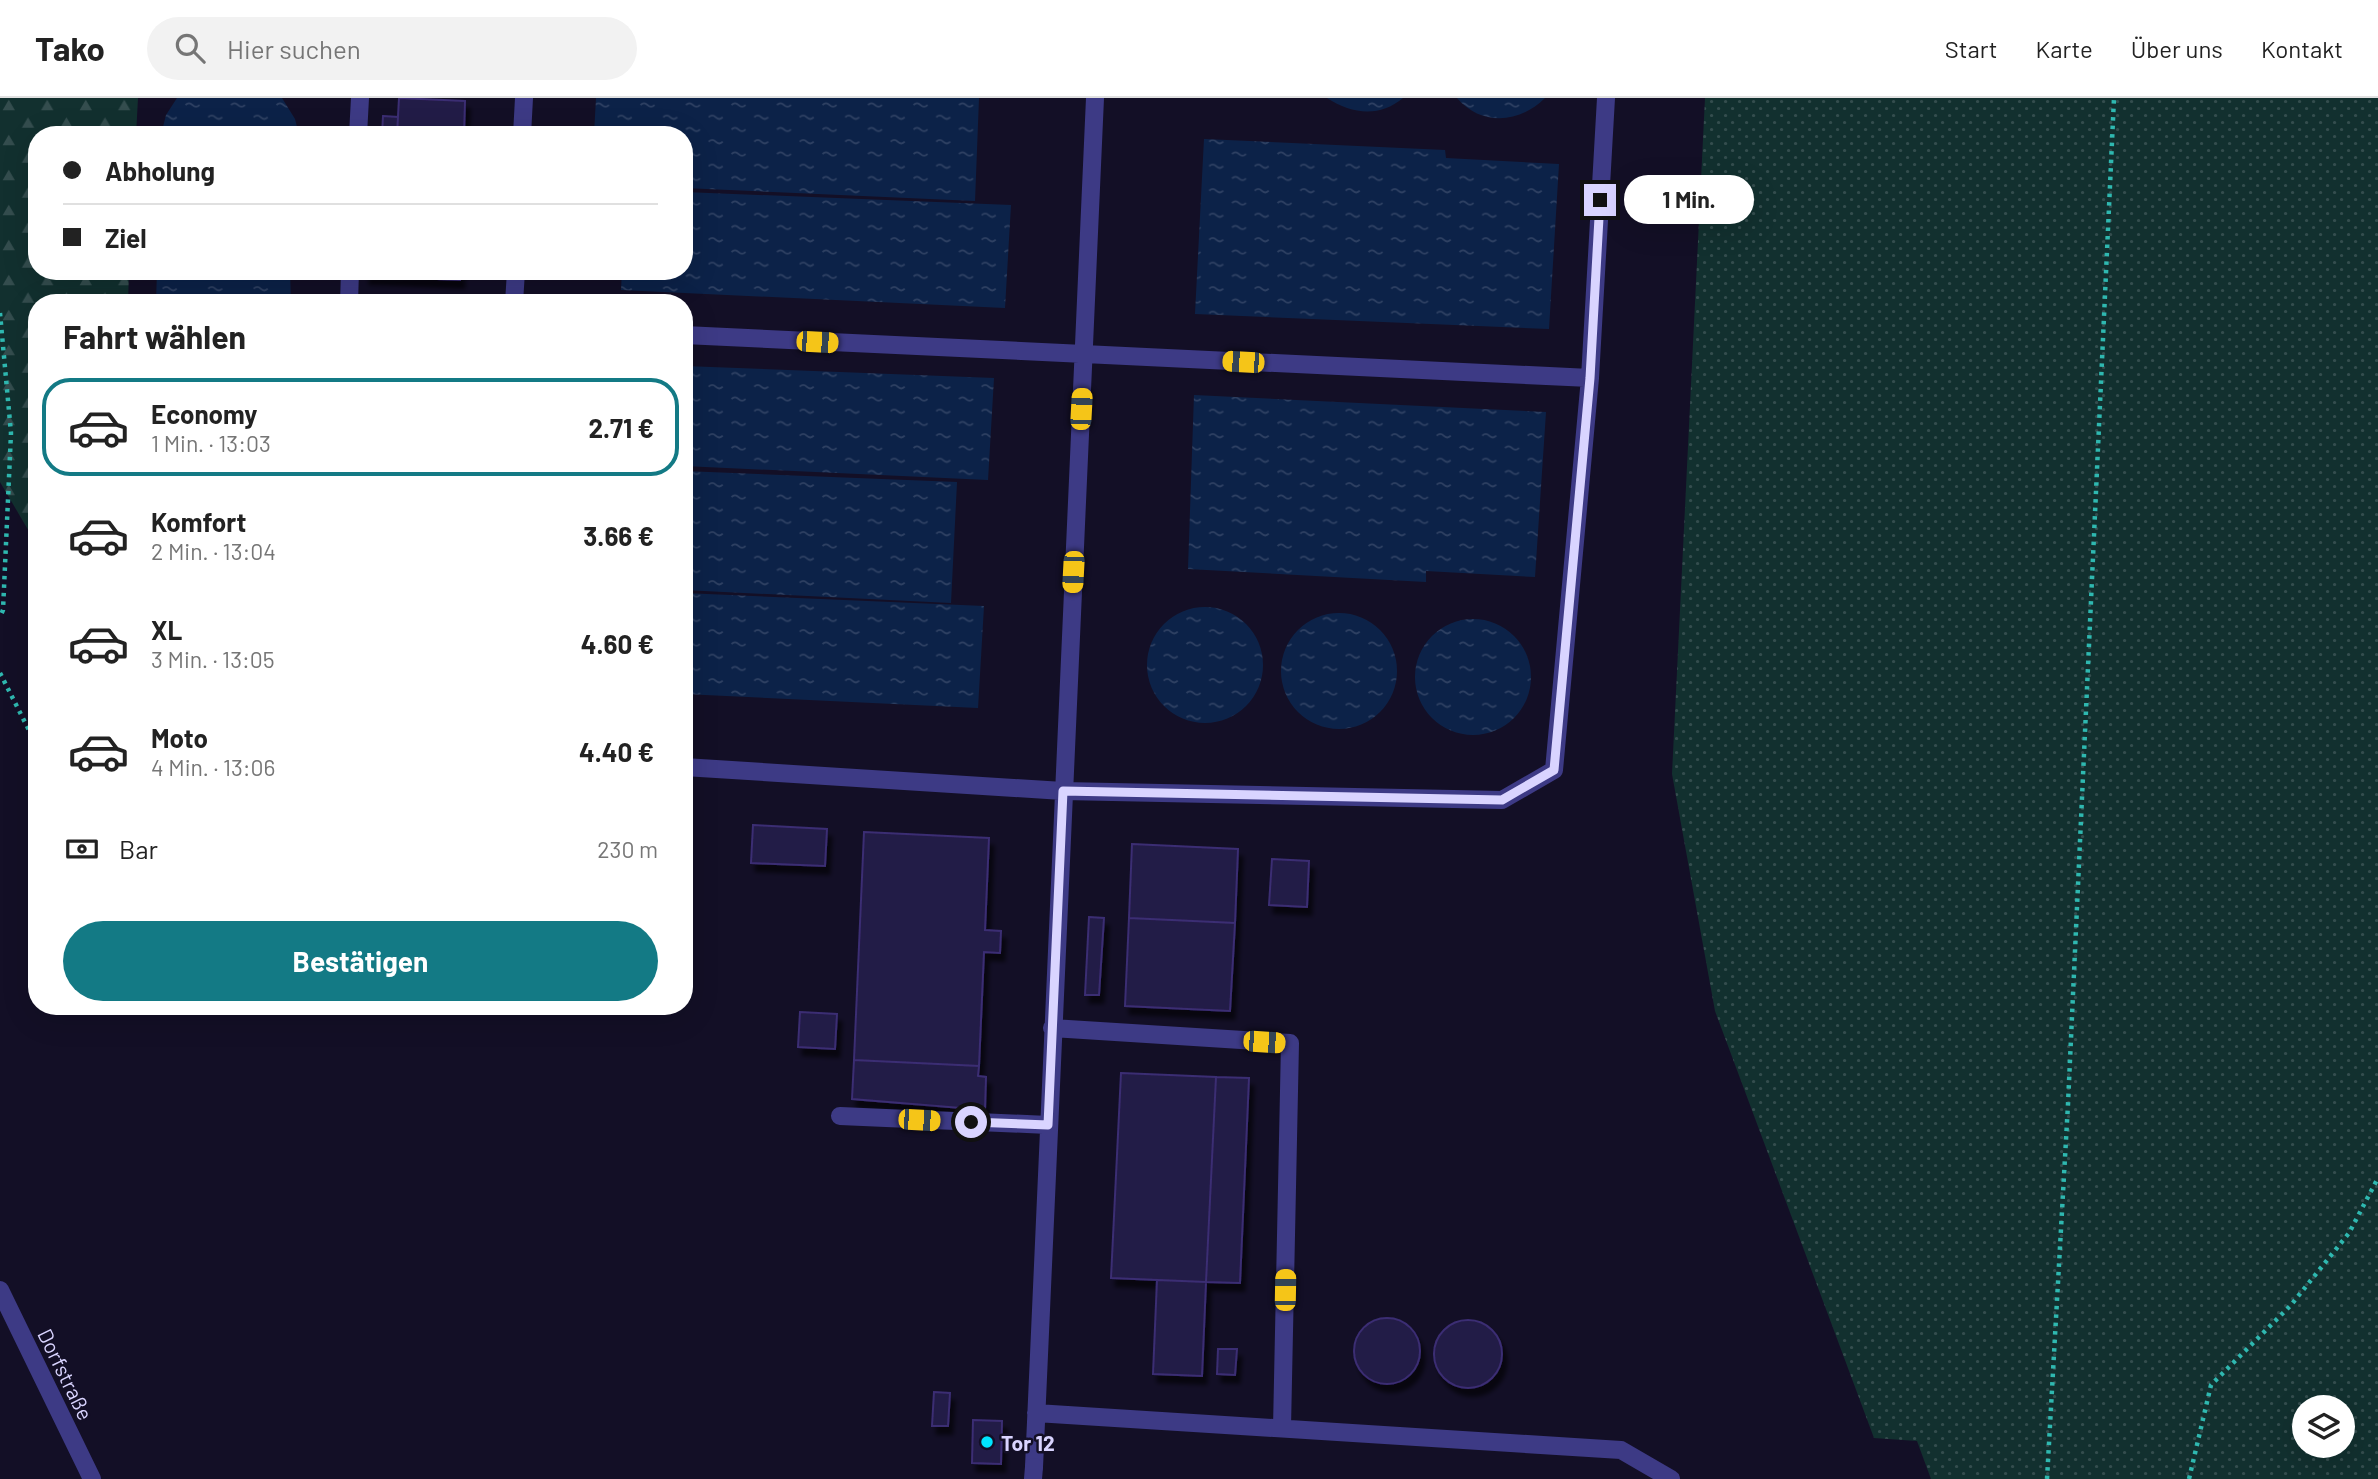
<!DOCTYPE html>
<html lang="de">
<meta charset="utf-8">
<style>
body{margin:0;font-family:Barlow,sans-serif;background:#f2f2f2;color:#222;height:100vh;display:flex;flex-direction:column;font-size:26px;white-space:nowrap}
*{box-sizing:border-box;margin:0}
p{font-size:23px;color:#767676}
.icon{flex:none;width:38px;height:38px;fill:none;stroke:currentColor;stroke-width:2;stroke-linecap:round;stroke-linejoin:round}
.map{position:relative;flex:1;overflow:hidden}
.details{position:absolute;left:28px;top:196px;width:665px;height:721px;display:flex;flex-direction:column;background:#fff;border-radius:28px;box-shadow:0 7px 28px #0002}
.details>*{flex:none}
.hud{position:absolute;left:28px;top:28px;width:665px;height:154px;border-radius:28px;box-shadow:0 7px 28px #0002;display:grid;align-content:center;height:154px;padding:0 35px;background:#fff}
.fabs{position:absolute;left:2292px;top:1297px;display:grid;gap:14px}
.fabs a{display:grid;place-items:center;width:63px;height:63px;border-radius:50%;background:#fff;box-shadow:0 7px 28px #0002;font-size:35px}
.end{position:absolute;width:32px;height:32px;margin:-16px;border:9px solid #d9d4ff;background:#111;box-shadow:0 0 0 4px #111}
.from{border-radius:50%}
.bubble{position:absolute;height:49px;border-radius:24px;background:#fff;box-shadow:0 7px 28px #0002;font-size:23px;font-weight:700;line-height:49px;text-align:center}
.car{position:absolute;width:21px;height:42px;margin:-21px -10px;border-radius:9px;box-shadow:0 0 5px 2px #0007;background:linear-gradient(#f5c518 24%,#345 0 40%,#f5c518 0 76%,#345 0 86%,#f5c518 0)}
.hud b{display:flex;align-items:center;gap:24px;height:66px;font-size:26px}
.hud b+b{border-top:2px solid #e0e0e0}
.hud i{width:18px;height:18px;background:#222}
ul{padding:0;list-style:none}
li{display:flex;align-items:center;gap:21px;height:98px;margin:0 14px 10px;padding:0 21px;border:4px solid transparent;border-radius:28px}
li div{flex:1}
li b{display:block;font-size:26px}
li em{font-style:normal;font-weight:700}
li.current{border-color:#137a85}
li>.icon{width:63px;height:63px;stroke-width:1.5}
h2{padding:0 35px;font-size:32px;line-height:84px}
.pay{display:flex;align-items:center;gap:18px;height:77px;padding:0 35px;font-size:26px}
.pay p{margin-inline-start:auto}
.action{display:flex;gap:14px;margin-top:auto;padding:14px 35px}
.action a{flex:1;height:80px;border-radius:42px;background:#137a85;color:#fff;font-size:28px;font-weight:700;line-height:80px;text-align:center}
header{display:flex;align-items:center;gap:42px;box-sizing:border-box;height:98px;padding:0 35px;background:#fff;border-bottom:2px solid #e0e0e0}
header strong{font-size:33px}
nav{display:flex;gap:38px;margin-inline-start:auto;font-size:24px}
.search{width:490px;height:63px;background:#f2f2f2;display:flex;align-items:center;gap:18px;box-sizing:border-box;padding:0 24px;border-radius:38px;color:#767676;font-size:26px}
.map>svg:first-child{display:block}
.grass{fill:url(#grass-dots);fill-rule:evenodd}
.forest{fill:url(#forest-firs)}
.water{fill:url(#water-ripples)}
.building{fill:#241b47;stroke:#3b2d73;stroke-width:2;filter:url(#shadow)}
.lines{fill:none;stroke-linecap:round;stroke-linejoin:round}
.path{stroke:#2fb8b0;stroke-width:4.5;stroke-dasharray:3.5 5;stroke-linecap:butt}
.service{stroke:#3d3a85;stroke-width:18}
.minor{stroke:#3d3a85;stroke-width:18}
.tertiary{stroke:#3d3a85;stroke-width:18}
.route{stroke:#d9d4ff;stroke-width:9}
.poi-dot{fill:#00e5ff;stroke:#130f26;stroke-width:2.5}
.labels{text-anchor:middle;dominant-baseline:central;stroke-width:5;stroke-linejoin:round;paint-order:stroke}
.street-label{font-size:21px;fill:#d9d4ff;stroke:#130f26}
.poi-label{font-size:21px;font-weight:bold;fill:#d9d4ff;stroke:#130f26;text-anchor:start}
</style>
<header>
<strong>Tako</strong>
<div class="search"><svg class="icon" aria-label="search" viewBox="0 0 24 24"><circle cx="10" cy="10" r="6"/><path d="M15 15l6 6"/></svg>Hier suchen</div>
<nav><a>Start</a><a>Karte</a><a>Über uns</a><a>Kontakt</a></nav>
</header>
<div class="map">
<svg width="2378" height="1381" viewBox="0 0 2378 1381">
<defs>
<pattern id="grass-dots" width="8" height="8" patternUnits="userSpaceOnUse" patternTransform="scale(1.75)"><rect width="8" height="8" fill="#12302f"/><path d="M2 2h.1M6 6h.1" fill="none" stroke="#344d4e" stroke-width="1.8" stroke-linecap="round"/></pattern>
<pattern id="forest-firs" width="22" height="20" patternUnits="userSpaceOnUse" patternTransform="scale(1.75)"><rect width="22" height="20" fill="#12302f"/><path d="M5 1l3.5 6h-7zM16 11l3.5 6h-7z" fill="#344d4e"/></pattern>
<pattern id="water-ripples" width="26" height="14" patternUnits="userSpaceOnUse" patternTransform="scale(1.75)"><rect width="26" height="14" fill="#0c2248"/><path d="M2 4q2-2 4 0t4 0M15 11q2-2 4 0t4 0" fill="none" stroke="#2f4163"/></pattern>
<filter id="shadow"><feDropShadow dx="4.5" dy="8" stdDeviation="2" flood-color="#0009"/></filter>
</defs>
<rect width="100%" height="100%" fill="#130f26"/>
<path class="grass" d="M1705,0H2378V1381H1931L1917,1343L1874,1340L1715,913L1672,676ZM2305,1309H2343V1348H2305Z"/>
<path class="forest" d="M0,0H138L136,37H37V173H129L128,205H37V447L0,384Z"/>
<path class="water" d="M177,0H282L295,21L299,37H161L166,17Z
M596,0H979L975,103L684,90V37H594Z
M1327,0H1403C1379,20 1352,16 1327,0Z
M1457,0H1545C1520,25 1482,29 1457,0Z
M1204,41L1445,52L1446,60L1559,66L1549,231L1195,216Z
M684,94L1011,107L1005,210L621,192L622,173H684Z
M157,173H290L291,205H156Z
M684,268L994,280L988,382L684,368Z
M1194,297L1546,314L1535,479L1426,473V484L1188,471Z
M684,373L957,384L951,505L684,492Z
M684,495L984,508L978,610L684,596Z
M1147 567a58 58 0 1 1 116 0a58 58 0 1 1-116 0Z
M1281 573a58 58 0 1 1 116 0a58 58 0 1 1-116 0Z
M1415 579a58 58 0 1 1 116 0a58 58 0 1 1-116 0Z"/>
<path class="building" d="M399,0L465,3L464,37H397Z
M383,18L398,19L397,37H382Z
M365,173H460V182L365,178Z
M753,727L827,731L825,768L751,765Z
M864,734L989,740L985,832L1001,833L1000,855L984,854L979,968L854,962Z
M1132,746L1238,751L1235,825L1129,820Z
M1272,761L1309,763L1307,809L1269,807Z
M1089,819L1104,820L1099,897H1085Z
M1129,820L1235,825L1230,913L1125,908Z
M800,914L837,916L835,951L798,949Z
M854,962L979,968L978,978L986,979L985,1012L852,1001Z
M1121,975L1216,979L1206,1184L1111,1180Z
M1216,979L1249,980L1240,1185L1206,1184Z
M1157,1182L1206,1184L1202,1278L1153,1276Z
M1354 1253a33 33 0 1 1 66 0a33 33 0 1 1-66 0Z
M1434 1256a34 34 0 1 1 68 0a34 34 0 1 1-68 0Z
M1218,1251H1237L1235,1277L1217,1276Z
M934,1294L950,1295L948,1328H932Z
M973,1322L1002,1323L1001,1366L972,1365Z"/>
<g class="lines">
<path class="path" d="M0,215L11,335L3,512L0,519
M0,575L37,648
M2047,1381L2068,1006L2114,0
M2189,1381L2211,1287L2291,1207L2349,1135L2378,1080"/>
<path class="service" d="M358,37L360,0
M522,37L524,0
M349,205L350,173
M514,205L516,173
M684,237L1590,280L1606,0
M684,669L1063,693L1502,702L1554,672L1590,280
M1052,930L1290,945L1282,1330
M840,1018L1048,1027
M1036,1315L1621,1352L1671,1381
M1034,1369L1095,0"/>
<path class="minor" d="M1033,1381L1034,1369"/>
<path class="tertiary" d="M0,1192L92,1381"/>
</g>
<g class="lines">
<path class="route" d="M971,1024L1048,1027L1063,693L1502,702L1554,672L1590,280L1600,102"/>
</g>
<circle class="poi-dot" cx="987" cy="1344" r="7"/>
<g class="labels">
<g class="street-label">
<text transform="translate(66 1276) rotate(64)">Dorfstraße</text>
</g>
<g class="poi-label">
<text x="1001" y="1344">Tor 12</text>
</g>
</g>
</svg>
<div class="fabs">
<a><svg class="icon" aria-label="layers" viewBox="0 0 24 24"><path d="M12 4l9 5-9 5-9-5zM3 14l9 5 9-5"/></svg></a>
</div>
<i class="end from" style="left:971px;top:1024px"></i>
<i class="end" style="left:1600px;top:102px"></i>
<div class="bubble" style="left:1624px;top:77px;width:130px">1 Min.</div>
<i class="car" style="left:817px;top:244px;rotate:93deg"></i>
<i class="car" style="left:1243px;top:264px;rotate:273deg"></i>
<i class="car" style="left:1081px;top:311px;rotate:3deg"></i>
<i class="car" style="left:1073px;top:474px;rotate:183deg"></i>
<i class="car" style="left:1264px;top:944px;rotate:94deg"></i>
<i class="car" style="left:919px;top:1022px;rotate:93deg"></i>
<i class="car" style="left:1285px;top:1192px;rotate:1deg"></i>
<div class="hud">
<b><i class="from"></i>Abholung</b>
<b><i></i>Ziel</b>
</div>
<section class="details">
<h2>Fahrt wählen</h2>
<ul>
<li class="current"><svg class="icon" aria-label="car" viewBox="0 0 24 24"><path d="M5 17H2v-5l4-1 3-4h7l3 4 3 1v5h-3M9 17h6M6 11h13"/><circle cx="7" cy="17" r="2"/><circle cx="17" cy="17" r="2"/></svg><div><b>Economy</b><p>1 Min. · 13:03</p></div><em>2.71 €</em></li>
<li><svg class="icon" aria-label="car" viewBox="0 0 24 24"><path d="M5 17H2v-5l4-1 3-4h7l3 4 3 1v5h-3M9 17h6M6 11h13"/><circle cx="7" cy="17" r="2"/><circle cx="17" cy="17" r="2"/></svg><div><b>Komfort</b><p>2 Min. · 13:04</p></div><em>3.66 €</em></li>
<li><svg class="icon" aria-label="car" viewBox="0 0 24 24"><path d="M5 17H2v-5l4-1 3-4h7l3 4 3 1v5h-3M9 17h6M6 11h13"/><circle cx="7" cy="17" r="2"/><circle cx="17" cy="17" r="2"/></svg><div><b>XL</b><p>3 Min. · 13:05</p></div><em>4.60 €</em></li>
<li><svg class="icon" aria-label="car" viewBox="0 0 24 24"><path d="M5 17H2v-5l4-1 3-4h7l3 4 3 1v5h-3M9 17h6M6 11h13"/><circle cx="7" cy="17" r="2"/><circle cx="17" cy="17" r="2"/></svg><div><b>Moto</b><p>4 Min. · 13:06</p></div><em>4.40 €</em></li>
</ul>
<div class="pay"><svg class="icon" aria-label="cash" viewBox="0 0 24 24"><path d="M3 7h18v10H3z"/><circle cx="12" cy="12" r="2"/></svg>Bar<p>230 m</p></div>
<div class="action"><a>Bestätigen</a></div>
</section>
</div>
